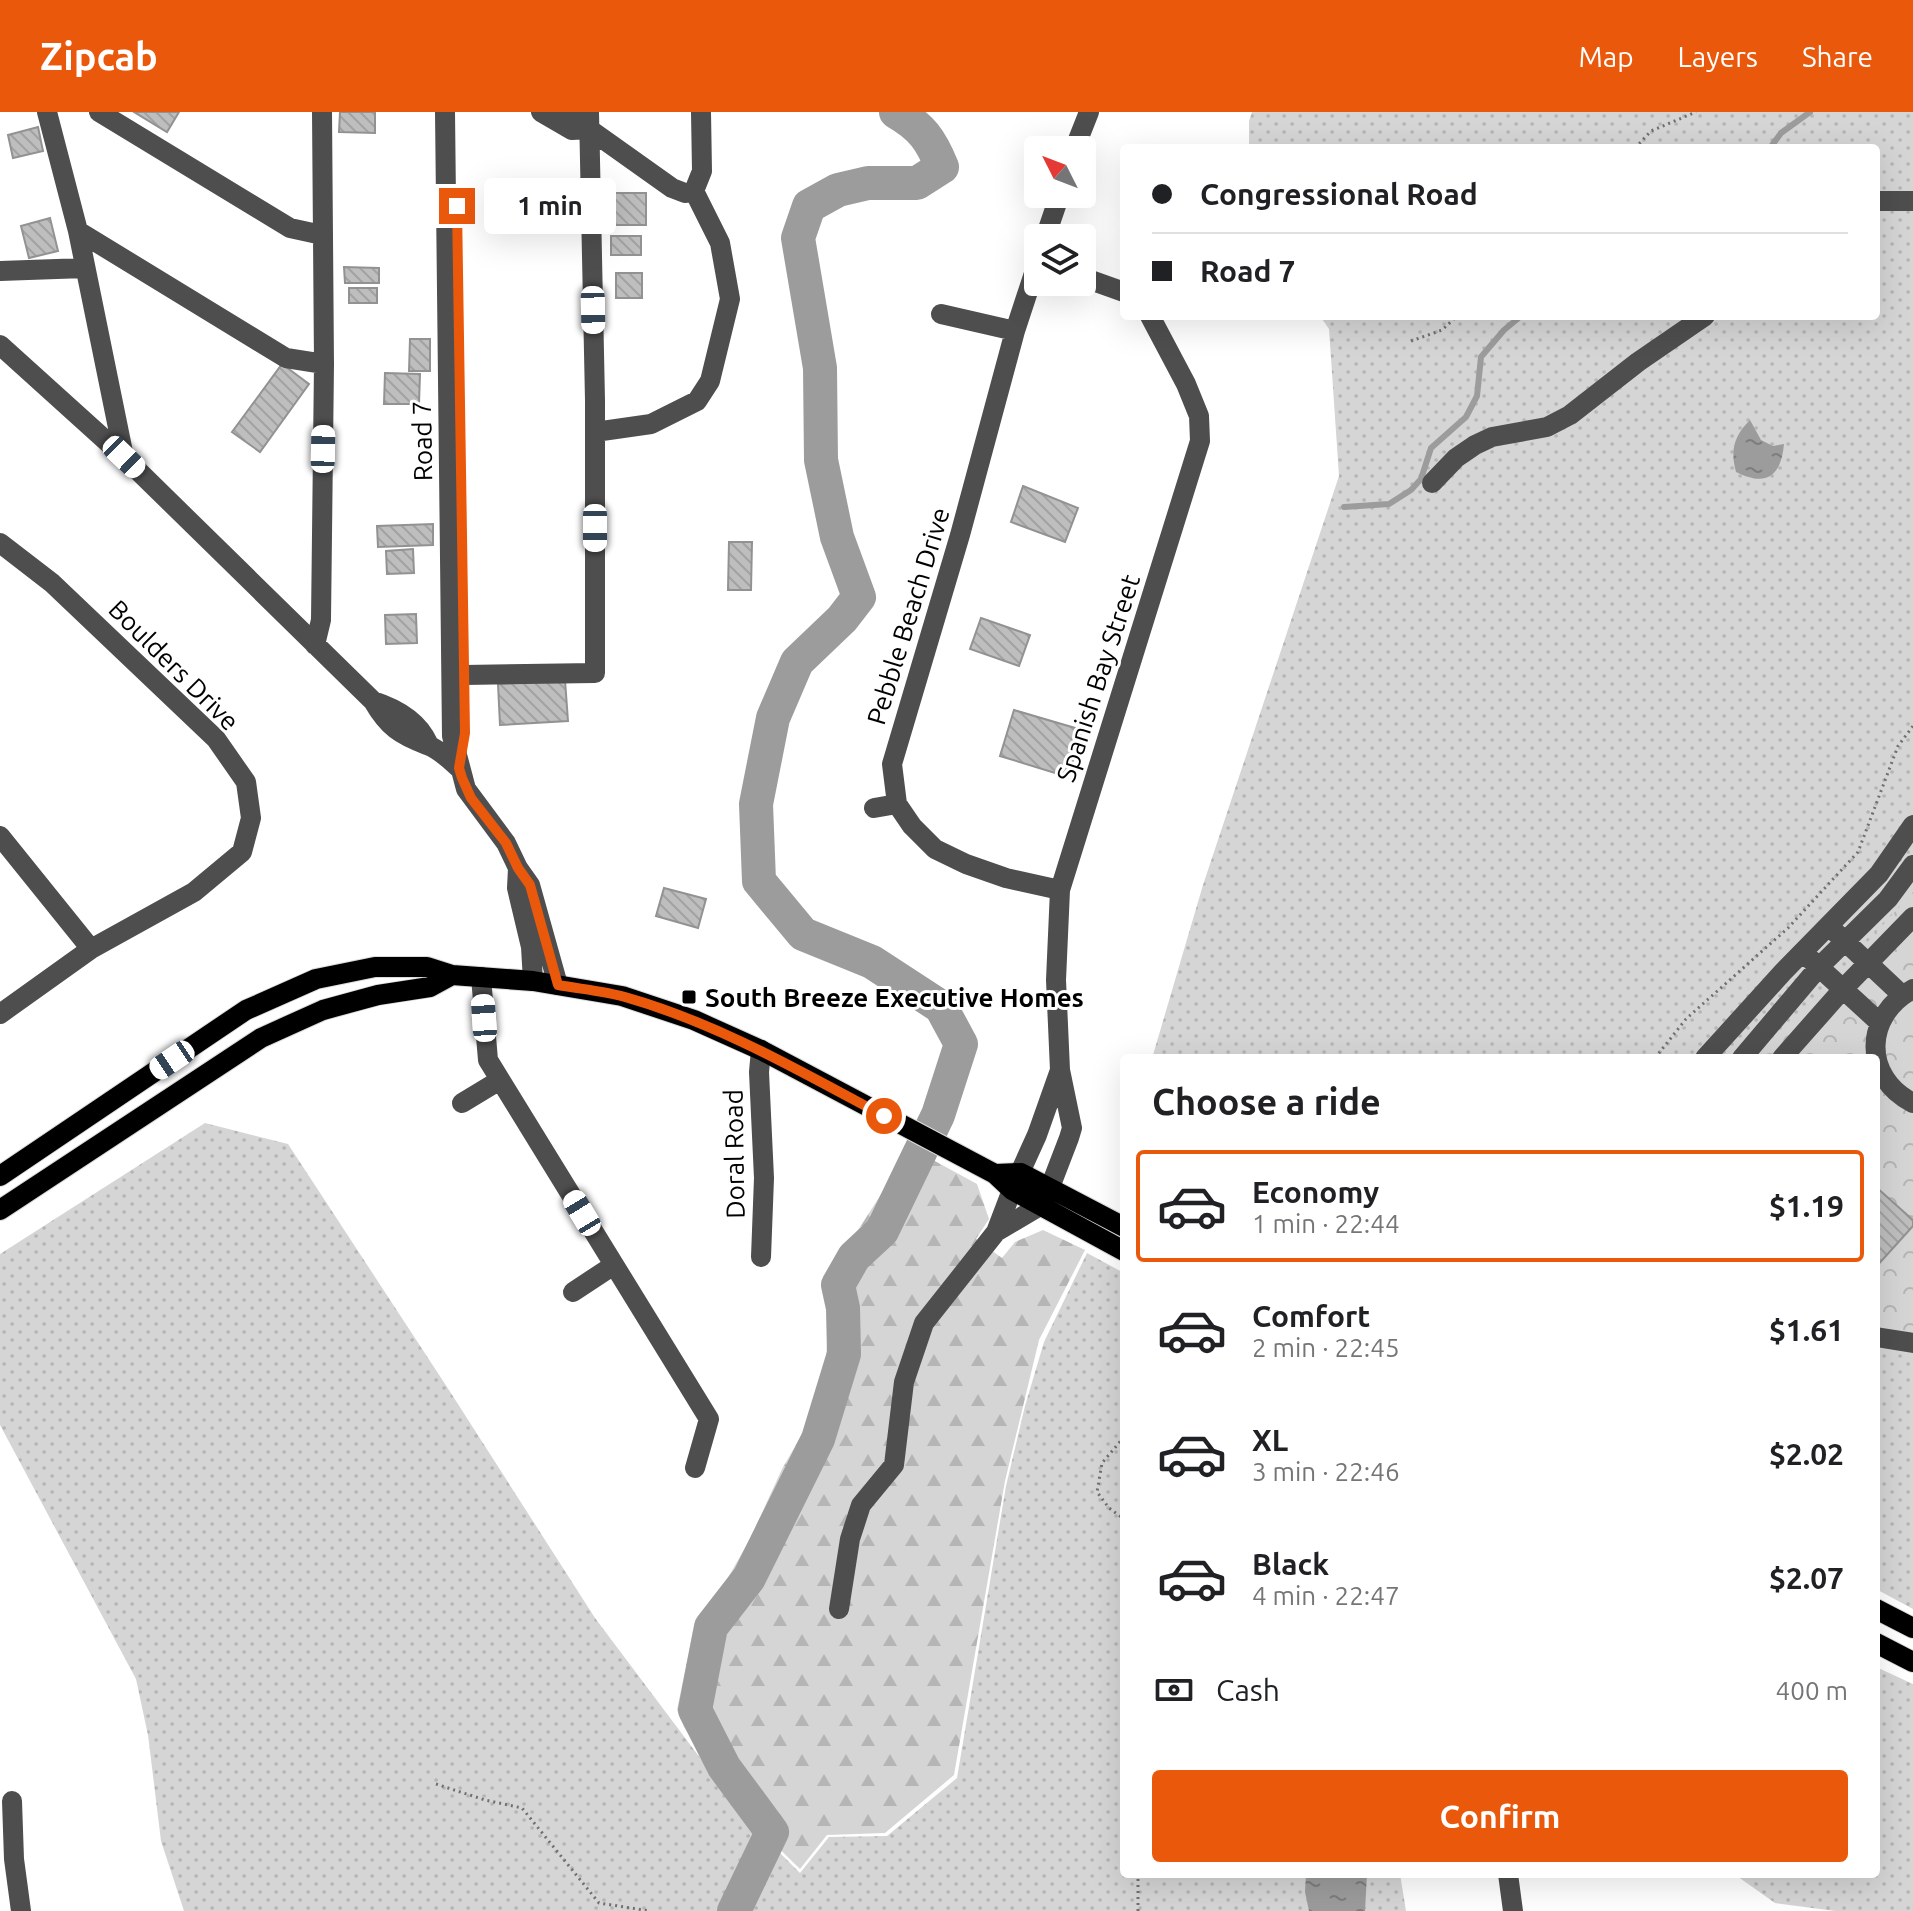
<!DOCTYPE html>
<meta charset="utf-8">
<style>
body{margin:0;font-family:Ubuntu,sans-serif;background:#f2f2f2;color:#202124;height:100vh;display:flex;flex-direction:column;font-size:30px;white-space:nowrap}
*{box-sizing:border-box;margin:0}
p{font-size:26px;color:#757577}
.icon{flex:none;width:44px;height:44px;fill:none;stroke:currentColor;stroke-width:2;stroke-linecap:round;stroke-linejoin:round}
.map{position:relative;flex:1;overflow:hidden}
.side{position:absolute;left:1120px;top:942px;width:760px;height:824px;display:flex;flex-direction:column;background:#fff;border-radius:8px;box-shadow:0 8px 32px #0002}
.side>*{flex:none}
.guide{position:absolute;left:1120px;top:32px;width:760px;height:176px;border-radius:8px;box-shadow:0 8px 32px #0002;display:grid;align-content:center;height:176px;padding:0 32px;background:#fff}
.needle{width:52px;rotate:312deg}
.fabs{position:absolute;left:1024px;top:24px;display:grid;gap:16px}
.fabs a{display:grid;place-items:center;width:72px;height:72px;border-radius:8px;background:#fff;box-shadow:0 8px 32px #0002;font-size:40px}
.end{position:absolute;width:36px;height:36px;margin:-18px;border:10px solid #ea580c;background:#fff;box-shadow:0 0 0 4px #fff}
.from{border-radius:50%}
.bubble{position:absolute;height:56px;border-radius:8px;background:#fff;box-shadow:0 8px 32px #0002;font-size:26px;font-weight:700;line-height:56px;text-align:center}
.car{position:absolute;width:24px;height:48px;margin:-24px -12px;border-radius:10px;box-shadow:0 0 6px 2px #0007;background:linear-gradient(#fff 24%,#345 0 40%,#fff 0 76%,#345 0 86%,#fff 0)}
.guide b{display:flex;align-items:center;gap:28px;height:76px;font-size:30px}
.guide b+b{border-top:2px solid #e0e0e0}
.guide i{width:20px;height:20px;background:#202124}
ul{padding:0;list-style:none}
li{display:flex;align-items:center;gap:24px;height:112px;margin:0 16px 12px;padding:0 16px;border:4px solid transparent;border-radius:8px}
li div{flex:1}
li b{display:block;font-size:30px}
li em{font-style:normal;font-weight:700}
li.selected{border-color:#ea580c}
li>.icon{width:72px;height:72px;stroke-width:1.5}
h2{padding:0 32px;font-size:36px;line-height:96px}
.pay{display:flex;align-items:center;gap:20px;height:88px;padding:0 32px;font-size:30px}
.pay p{margin-inline-start:auto}
.primary-button{display:flex;gap:16px;margin-top:auto;padding:16px 32px}
.primary-button a{flex:1;height:92px;border-radius:8px;background:#ea580c;color:#fff;font-size:32px;font-weight:700;line-height:92px;text-align:center}
header{display:flex;align-items:center;gap:48px;box-sizing:border-box;height:112px;padding:0 40px;background:#ea580c;color:#fff}
header strong{font-size:38px}
nav{display:flex;gap:44px;margin-inline-start:auto;font-size:28px}
.map>svg:first-child{display:block}
.grass{fill:url(#grass-dots)}
.forest{fill:url(#forest-firs)}
.park{fill:url(#park-crowns)}
.water{fill:url(#water-ripples)}
.lines{fill:none;stroke-linecap:round;stroke-linejoin:round}
.stream{stroke:#9c9c9c;stroke-width:6}
.river{stroke:#9c9c9c;stroke-width:34}
.building{fill:url(#building-back-hatch);stroke:#929292;stroke-width:2}
.major-casing{stroke:#dbdbdb;stroke-width:22}
.path{stroke:#707070;stroke-width:3;stroke-dasharray:2 4;stroke-linecap:butt}
.minor{stroke:#4e4e4e;stroke-width:20}
.major{stroke:#000;stroke-width:20}
.route{stroke:#ea580c;stroke-width:10}
.poi-dot{fill:#000;stroke:#fff;stroke-width:3}
.labels{text-anchor:middle;dominant-baseline:central;stroke-width:6;stroke-linejoin:round;paint-order:stroke}
.street-label{font-size:26px;fill:#000;stroke:#fff}
.poi-label{font-size:26px;font-weight:bold;fill:#000;stroke:#fff;text-anchor:start}
</style>
<header>
<strong>Zipcab</strong>
<nav><a>Map</a><a>Layers</a><a>Share</a></nav>
</header>
<div class="map">
<svg width="1913" height="1799" viewBox="0 0 1913 1799">
<defs>
<pattern id="grass-dots" width="8" height="8" patternUnits="userSpaceOnUse" patternTransform="scale(2)"><rect width="8" height="8" fill="#d5d5d5"/><path d="M2 2h.1M6 6h.1" fill="none" stroke="#b5b5b5" stroke-width="1.8" stroke-linecap="round"/></pattern>
<pattern id="forest-firs" width="22" height="20" patternUnits="userSpaceOnUse" patternTransform="scale(2)"><rect width="22" height="20" fill="#d5d5d5"/><path d="M5 1l3.5 6h-7zM16 11l3.5 6h-7z" fill="#b5b5b5"/></pattern>
<pattern id="park-crowns" width="20" height="18" patternUnits="userSpaceOnUse" patternTransform="scale(2)"><rect width="20" height="18" fill="#d5d5d5"/><path d="M2 6a3 3 0 1 1 6 0M12 15a3 3 0 1 1 6 0" fill="none" stroke="#b5b5b5"/></pattern>
<pattern id="water-ripples" width="26" height="14" patternUnits="userSpaceOnUse" patternTransform="scale(2)"><rect width="26" height="14" fill="#9c9c9c"/><path d="M2 4q2-2 4 0t4 0M15 11q2-2 4 0t4 0" fill="none" stroke="#7d7d7d"/></pattern>
<pattern id="building-back-hatch" width="6" height="6" patternUnits="userSpaceOnUse" patternTransform="scale(2)"><rect width="6" height="6" fill="#bebebe"/><path d="M-1 5l2 2M0 0l6 6M5-1l2 2" fill="none" stroke="#a2a2a2"/></pattern>
</defs>
<rect width="100%" height="100%" fill="#fff"/>
<path class="grass" d="M1252,0H1913V1497L1876,1477V946H1154L1153,943L1203,773L1339,364L1329,217L1320,204H1876V36H1249V9Z
M205,1011L288,1032L447,1275L595,1506L746,1707L800,1761L829,1725L887,1724L957,1666L1006,1374L1025,1294L1044,1230L1087,1141L1124,1161V1762H1400L1406,1799H184L161,1729L148,1623L136,1567L0,1313V1142Z
M1876,1555L1913,1572V1799H1835L1775,1791L1734,1762H1876Z"/>
<path class="forest" d="M911,1036L977,1072L989,1107L976,1127L1002,1146L1015,1130L1043,1118L1085,1138L1039,1228L1005,1369L954,1663L885,1721L827,1723L800,1757L755,1713L730,1681L684,1615L677,1598L693,1519L717,1485L750,1427L782,1357L812,1305L826,1248L829,1203L825,1169Z"/>
<path class="park" d="M1913,780V1245L1876,1237V946H1761Z"/>
<path class="water" d="M1750,308L1761,328L1773,334L1784,332C1781,365 1766,375 1736,360C1730,338 1734,324 1750,308Z
M1306,1762H1367L1365,1799H1309L1305,1780Z"/>
<g class="lines">
<path class="stream" d="M1770,36L1781,21L1810,0
M1344,395L1389,392L1411,378L1421,367L1431,336L1466,305L1477,284L1481,245L1504,218L1521,204"/>
<path class="river" d="M734,1799L772,1720L724,1655L695,1598L711,1515L749,1466L818,1327L844,1242L843,1196L838,1173L854,1145L882,1119L938,1003L961,932L941,895L872,850L803,822L759,769L756,692L773,606L797,550L842,507L859,485L837,425L821,348L820,256L798,126L809,94L838,78L868,71H917L942,55C931,28 922,15 896,0"/>
</g>
<path class="building" d="M134,0H179L167,20Z
M340,0H375V21L339,20Z
M38,15L43,39L13,46L8,23Z
M610,81H646V113H610Z
M50,106L58,139L29,146L21,114Z
M611,124H641V143H611Z
M344,155L379,156V171H345Z
M616,161H642V186H616Z
M349,176H377V191H349Z
M410,227H430V259H409Z
M282,252L309,272L260,340L232,320Z
M385,261L420,262L419,292H384Z
M1023,374L1078,396L1065,430L1011,410Z
M433,412V433L378,435L377,414Z
M729,430H752L751,478H728Z
M413,437L414,461L387,462L386,439Z
M416,502L417,531L386,532L385,503Z
M981,506L1030,523L1019,554L970,537Z
M565,568L568,609L500,613L498,572Z
M1014,598L1082,618L1068,665L1000,644Z
M664,776L706,787L698,816L656,804Z
M1876,1075L1913,1108V1114L1876,1155Z"/>
<g class="lines">
<g class="major-casing">
<path id="major" d="M995,1062L1021,1061L1124,1115
M0,1064L246,898L316,867L375,855H427L452,863L533,869L622,884L694,908L761,938L995,1062L1012,1078L1124,1139
M0,1098L261,926L323,898L378,883L430,875L452,863
M1876,1497L1913,1516
M1876,1531L1913,1550"/>
</g>
<path class="path" d="M1635,36L1651,19L1696,0
M1411,229L1442,218L1457,204
M1655,946L1686,907L1788,816L1858,740L1898,634L1913,614
M1124,1325L1102,1351L1097,1380L1109,1396L1124,1407
M436,1672L485,1688L522,1696L599,1791L650,1799
M1138,1799V1762"/>
<path class="minor" d="M47,0L78,119L124,345
M99,0L290,116L322,123
M445,0L452,624L466,677L506,731L518,756L530,773L558,873
M541,0L572,18L589,17
M571,0L589,17L672,76L685,81L694,79L702,59L701,0
M1074,38L1089,0
M1876,89H1913
M78,119L286,246L324,252
M1045,126L1060,82
M1038,149L1015,219L960,423L892,652L897,692L912,714L935,737L966,752L1006,766L1060,778
M0,159L85,156
M1082,165L1124,180
M941,202L1015,219
M0,233L124,345L373,589C388,615 400,623 427,633C439,637 450,648 459,656
M595,320L651,312L697,289L710,269L730,187L720,131L694,79
M1432,371L1456,346L1475,333L1492,325L1547,315L1570,303L1638,250L1705,204
M0,431L52,471L216,627L246,670L251,706L242,740L194,780L91,837L0,902
M315,533L321,508L324,252L322,0
M464,563L595,561V288L589,0
M373,589C395,596 418,609 428,631
M874,696L897,692
M0,724L91,837
M518,756L517,776L531,835L533,869
M1835,820L1902,883
M1809,846L1880,911
M481,865L488,948L709,1307L695,1356
M1913,877C1864,903 1862,965 1913,991
M1705,946L1783,860L1879,762L1913,713
M1742,946L1819,855L1888,787L1913,753
M1782,946L1843,877L1913,805
M462,991L500,968
M996,1120L1012,1078L1037,1023L1060,958
M761,1145L764,1066L759,960L761,938
M573,1180L614,1153
M1876,1225L1913,1231
M839,1497L850,1427L861,1393L894,1353L904,1270L924,1211L996,1120L1040,1094L1049,1078L1069,1026L1072,1016L1060,958L1056,868L1060,778L1200,329L1199,304L1186,272L1150,204
M12,1689L14,1747L21,1799
M1508,1762L1513,1799"/>
<use href="#major" class="major"/>
</g>
<g class="lines">
<path class="route" d="M457,94L465,621L459,656L462,666L471,686L506,731L518,756L530,773L558,873C580,877 604,879 625,885C717,911 800,959 884,1004"/>
</g>
<rect class="poi-dot" x="681" y="877" width="16" height="16" rx="4"/>
<g class="labels">
<g class="street-label">
<text transform="translate(422 329) rotate(-91)">Road 7</text>
<text transform="translate(908 504) rotate(-73)">Pebble Beach Drive</text>
<text transform="translate(174 553) rotate(45)">Boulders Drive</text>
<text transform="translate(1098 566) rotate(-72)">Spanish Bay Street</text>
<text transform="translate(734 1042) rotate(-91)">Doral Road</text>
</g>
<g class="poi-label">
<text x="705" y="885">South Breeze Executive Homes</text>
</g>
</g>
</svg>
<div class="fabs">
<a><svg class="needle" viewBox="-14 -14 28 28"><path d="M0-13l5 13h-10z" fill="#e53935"/><path d="M0 13l5-13h-10z" fill="#757577"/></svg></a>
<a><svg class="icon" aria-label="layers" viewBox="0 0 24 24"><path d="M12 4l9 5-9 5-9-5zM3 14l9 5 9-5"/></svg></a>
</div>
<i class="end from" style="left:884px;top:1004px"></i>
<i class="end" style="left:457px;top:94px"></i>
<div class="bubble" style="left:484px;top:66px;width:132px">1 min</div>
<i class="car" style="left:593px;top:198px;rotate:179deg"></i>
<i class="car" style="left:323px;top:337px;rotate:1deg"></i>
<i class="car" style="left:124px;top:345px;rotate:134deg"></i>
<i class="car" style="left:595px;top:416px;rotate:180deg"></i>
<i class="car" style="left:484px;top:906px;rotate:356deg"></i>
<i class="car" style="left:172px;top:948px;rotate:236deg"></i>
<i class="car" style="left:582px;top:1101px;rotate:329deg"></i>
<div class="guide">
<b><i class="from"></i>Congressional Road</b>
<b><i></i>Road 7</b>
</div>
<section class="side">
<h2>Choose a ride</h2>
<ul>
<li class="selected"><svg class="icon" aria-label="car" viewBox="0 0 24 24"><path d="M5 17H2v-5l4-1 3-4h7l3 4 3 1v5h-3M9 17h6M6 11h13"/><circle cx="7" cy="17" r="2"/><circle cx="17" cy="17" r="2"/></svg><div><b>Economy</b><p>1 min · 22:44</p></div><em>$1.19</em></li>
<li><svg class="icon" aria-label="car" viewBox="0 0 24 24"><path d="M5 17H2v-5l4-1 3-4h7l3 4 3 1v5h-3M9 17h6M6 11h13"/><circle cx="7" cy="17" r="2"/><circle cx="17" cy="17" r="2"/></svg><div><b>Comfort</b><p>2 min · 22:45</p></div><em>$1.61</em></li>
<li><svg class="icon" aria-label="car" viewBox="0 0 24 24"><path d="M5 17H2v-5l4-1 3-4h7l3 4 3 1v5h-3M9 17h6M6 11h13"/><circle cx="7" cy="17" r="2"/><circle cx="17" cy="17" r="2"/></svg><div><b>XL</b><p>3 min · 22:46</p></div><em>$2.02</em></li>
<li><svg class="icon" aria-label="car" viewBox="0 0 24 24"><path d="M5 17H2v-5l4-1 3-4h7l3 4 3 1v5h-3M9 17h6M6 11h13"/><circle cx="7" cy="17" r="2"/><circle cx="17" cy="17" r="2"/></svg><div><b>Black</b><p>4 min · 22:47</p></div><em>$2.07</em></li>
</ul>
<div class="pay"><svg class="icon" aria-label="cash" viewBox="0 0 24 24"><path d="M3 7h18v10H3z"/><circle cx="12" cy="12" r="2"/></svg>Cash<p>400 m</p></div>
<div class="primary-button"><a>Confirm</a></div>
</section>
</div>
